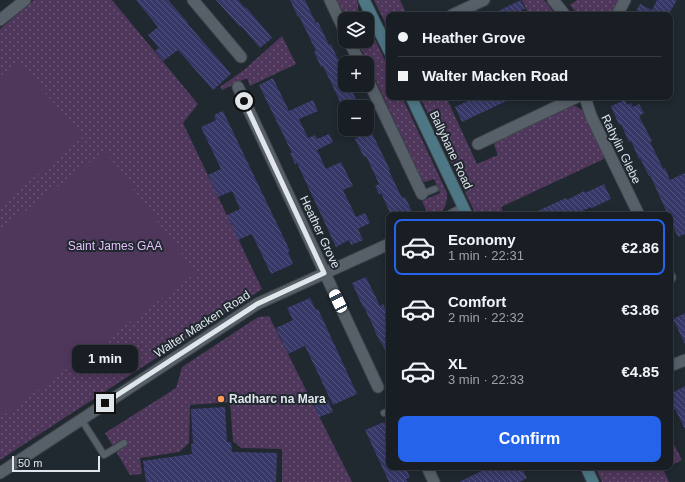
<!DOCTYPE html>
<meta charset="utf-8">
<style>
body{margin:0;font-family:Helvetica,sans-serif;background:#21272c;color:#f1f3f6;height:100vh;display:flex;flex-direction:column;font-size:15px;white-space:nowrap}
*{box-sizing:border-box;margin:0}
p{font-size:13px;color:#9fa2a6}
.icon{flex:none;width:22px;height:22px;fill:none;stroke:currentColor;stroke-width:2;stroke-linecap:round;stroke-linejoin:round}
.map{position:relative;flex:1;overflow:hidden}
.panel{position:absolute;left:386px;top:212px;width:287px;height:258px;display:flex;flex-direction:column;background:#181e24;border-radius:8px;box-shadow:0 2px 10px #0003,0 0 0 1px #363c41}
.panel>*{flex:none}
.banner{position:absolute;left:386px;top:12px;width:287px;height:88px;border-radius:8px;box-shadow:0 2px 10px #0003,0 0 0 1px #363c41;display:grid;align-content:center;height:88px;padding:0 12px;background:#181e24}
.fabs{position:absolute;left:338px;top:12px;display:grid;gap:8px}
.fabs a{display:grid;place-items:center;width:36px;height:36px;border-radius:8px;background:#181e24;box-shadow:0 2px 10px #0003,0 0 0 1px #363c41;font-size:20px}
.scale{position:absolute;left:12px;bottom:10px;width:88px;box-sizing:border-box;padding-left:4px;border:2px solid #e1e6eb;border-top:0;font-size:11px;line-height:14px;white-space:nowrap;color:#e1e6eb;-webkit-text-stroke:3px #202830;paint-order:stroke}
.end{position:absolute;width:18px;height:18px;margin:-9px;border:5px solid #e1e6eb;background:#111;box-shadow:0 0 0 2px #111}
.from{border-radius:50%}
.bubble{position:absolute;height:28px;border-radius:8px;background:#181e24;box-shadow:0 2px 10px #0003,0 0 0 1px #363c41;font-size:13px;font-weight:800;line-height:28px;text-align:center}
.car{position:absolute;width:12px;height:24px;margin:-12px -6px;border-radius:5px;box-shadow:0 0 3px 1px #0007;background:linear-gradient(#fff 24%,#345 0 40%,#fff 0 76%,#345 0 86%,#fff 0)}
.banner b{display:flex;align-items:center;gap:14px;height:38px;font-size:15px}
.banner b+b{border-top:1px solid #363c41}
.banner i{width:10px;height:10px;background:#f1f3f6}
ul{padding:7px 0 0;list-style:none}
li{display:flex;align-items:center;gap:12px;height:56px;margin:0 8px 6px;padding:0 4px;border:2px solid transparent;border-radius:8px}
li div{flex:1}
li b{display:block;font-size:15px}
li em{font-style:normal;font-weight:800}
li.active{border-color:#2563eb}
li>.icon{width:36px;height:36px;stroke-width:1.5}
.cta{display:flex;gap:8px;margin-top:auto;padding:8px 12px}
.cta a{flex:1;height:46px;border-radius:8px;background:#2563eb;color:#fff;font-size:16px;font-weight:800;line-height:46px;text-align:center}
.map>svg:first-child{display:block}
.green{fill:url(#green-dots)}
.pitch{fill:#4f375b}
.building{fill:url(#building-back-hatch)}
.lines{fill:none;stroke-linecap:round;stroke-linejoin:round}
.service-casing{stroke:#3e444a;stroke-width:8}
.minor-casing{stroke:#3e444a;stroke-width:13}
.tertiary-casing{stroke:#3e444a;stroke-width:13}
.secondary-casing{stroke:#3e444a;stroke-width:13}
.service{stroke:#576069;stroke-width:6}
.minor{stroke:#576069;stroke-width:11}
.tertiary{stroke:#576069;stroke-width:11}
.secondary{stroke:#4e7786;stroke-width:11}
.route{stroke:#e1e6eb;stroke-width:5}
.poi-dot{fill:#ff9b5b;stroke:#202830;stroke-width:1.5}
.labels{text-anchor:middle;dominant-baseline:central;stroke-width:4;stroke-linejoin:round;paint-order:stroke}
.street-label{font-size:12px;fill:#e1e6eb;stroke:#202830}
.park-label{font-size:12px;fill:#e7bffa;stroke:#202830}
.poi-label{font-size:12px;font-weight:bold;fill:#e1e6eb;stroke:#202830;text-anchor:start}
</style>
<div class="map">
<svg width="685" height="482" viewBox="0 0 685 482">
<defs>
<pattern id="green-dots" width="8" height="8" patternUnits="userSpaceOnUse"><rect width="8" height="8" fill="#4f375b"/><path d="M2 2h.1M6 6h.1" fill="none" stroke="#685473" stroke-width="1.8" stroke-linecap="round"/></pattern>
<pattern id="building-back-hatch" width="6" height="6" patternUnits="userSpaceOnUse"><rect width="6" height="6" fill="#383868"/><path d="M-1 5l2 2M0 0l6 6M5-1l2 2" fill="none" stroke="#54557e"/></pattern>
</defs>
<rect width="100%" height="100%" fill="#202830"/>
<path class="green" d="M34,0H112L198,104L183,123L262,289L0,460V29Z
M337,0H357L358,4V14C354,18 350,18 345,16Z
M374,0H400L407,15H389V31Z
M522,0H544L556,15H529Z
M577,0H621L612,15H578L570,5Z
M367,31L373,35L389,69V97H402L447,193C447,207 444,215 428,215L422,201L440,193L434,179L425,182L422,180L358,42L357,41H367Z
M282,36L296,64L250,86L247,78L222,90L220,87L244,70Z
M420,97H446L477,164L498,155L494,145L496,141L570,106H576L583,111L606,158L501,207L504,215H476Z
M269,316L352,482H282V449L241,448L233,441L230,402L190,405L189,443L179,452L140,458L142,474L130,475L105,433L176,388L182,367L255,319L259,317Z
M670,437L682,460L670,466Z
M595,467H667L663,469L669,482H602Z"/>
<path class="pitch" d="M19,61L82,138L0,205V76Z
M105,151L196,273L0,418V230Z"/>
<path class="building" d="M136,0H168L188,23H187L231,74L213,90L178,50L163,61L155,51L159,48L148,35L158,27Z
M216,0H238L245,8L246,7L272,38L260,48L241,26L240,27Z
M290,0H305L316,23L318,22L329,45L331,44L345,75V89L350,87L360,107H345V112L323,66L321,67L314,52L316,51L299,16L298,17Z
M521,0L525,9L521,10L524,15H490Z
M657,0H677L668,15H634L640,4L652,10Z
M273,78L289,111L313,100L318,111L299,119L308,138L315,135L317,139L329,134L333,142L317,150L326,169L341,162L353,186L343,190L356,217L365,213L370,223L358,229L363,240L351,245L349,240L336,247L297,163L295,164L290,153H292L259,85Z
M477,97H515L462,122L455,107Z
M625,100L627,105L631,103L633,107L639,104L644,113L639,116L652,141L650,142L659,160L663,169L665,168L670,180L685,173V234L678,237L670,220V215H668L650,175L649,176L640,158L639,159L631,141L629,142L621,124L619,125L611,106Z
M223,111L290,251L288,252L293,264L271,274L252,234L238,240L227,215L240,209L232,191L218,197L208,175L221,169L201,127L216,120L214,115Z
M353,129H370L390,170L389,171L402,198L405,197L414,215H391L381,193L379,194L375,186L379,184L366,156L364,157L355,139L357,138Z
M604,184L611,199L592,208L591,207L573,215H529L566,198L567,200L584,191L585,193Z
M366,277L380,306L383,304L387,313L389,312V357L374,330H375L364,307H363L352,283Z
M310,298L316,310L318,309L357,394L333,405L305,346L288,354L276,328L293,320L287,308Z
M685,313V344L673,319Z
M685,386V429L675,409L670,411V394Z
M328,400L333,412L319,417L314,406Z
M225,407L227,442H231L232,452L277,453L276,482H146L143,461L192,454L191,444H193L191,409Z
M384,422L389,432V467H405L410,477L406,479L408,482H389L365,430Z
M490,467H521L527,478L520,482H459Z"/>
<g class="lines">
<g class="service-casing">
<path id="service" d="M422,194L435,189
M384,413L389,411
M81,419L104,455L124,443"/>
</g>
<g class="minor-casing">
<path id="minor" d="M193,0L241,57
M330,0L345,32
M553,0L565,15
M452,15L484,0
M617,15L625,0
M0,20L25,0
M349,41L360,63
M367,78L422,194
M238,87L378,387
M585,97L591,116L639,215
M478,144L577,97
M670,277V278
M670,366L685,360
M427,467L434,482"/>
</g>
<g class="tertiary-casing">
<path id="tertiary" d="M452,215L464,209
M0,473L257,304L389,244"/>
</g>
<g class="secondary-casing">
<path id="secondary" d="M364,0L389,51
M411,97L467,215
M586,467L593,482"/>
</g>
<use href="#service" class="service"/>
<use href="#minor" class="minor"/>
<use href="#tertiary" class="tertiary"/>
<use href="#secondary" class="secondary"/>
</g>
<g class="lines">
<path class="route" d="M105,403L257,304L324,273L244,101"/>
</g>
<circle class="poi-dot" cx="221" cy="399" r="4"/>
<g class="labels">
<g class="street-label">
<text transform="translate(621 149) rotate(64)">Rahylin Glebe</text>
<text transform="translate(451 150) rotate(65)">Ballybane Road</text>
<text transform="translate(320 232) rotate(65)">Heather Grove</text>
<text transform="translate(202 324) rotate(-33)">Walter Macken Road</text>
</g>
<g class="park-label">
<text x="115" y="246">Saint James GAA</text>
</g>
<g class="poi-label">
<text x="229" y="399">Radharc na Mara</text>
</g>
</g>
</svg>
<div class="fabs">
<a><svg class="icon" aria-label="layers" viewBox="0 0 24 24"><path d="M12 4l9 5-9 5-9-5zM3 14l9 5 9-5"/></svg></a>
<a>+</a>
<a>−</a>
</div>
<div class="scale">50 m</div>
<i class="end from" style="left:244px;top:101px"></i>
<i class="end" style="left:105px;top:403px"></i>
<div class="bubble" style="left:72px;top:345px;width:66px">1 min</div>
<i class="car" style="left:338px;top:301px;rotate:334deg"></i>
<div class="banner">
<b><i class="from"></i>Heather Grove</b>
<b><i></i>Walter Macken Road</b>
</div>
<section class="panel">
<ul>
<li class="active"><svg class="icon" aria-label="car" viewBox="0 0 24 24"><path d="M5 17H2v-5l4-1 3-4h7l3 4 3 1v5h-3M9 17h6M6 11h13"/><circle cx="7" cy="17" r="2"/><circle cx="17" cy="17" r="2"/></svg><div><b>Economy</b><p>1 min · 22:31</p></div><em>€2.86</em></li>
<li><svg class="icon" aria-label="car" viewBox="0 0 24 24"><path d="M5 17H2v-5l4-1 3-4h7l3 4 3 1v5h-3M9 17h6M6 11h13"/><circle cx="7" cy="17" r="2"/><circle cx="17" cy="17" r="2"/></svg><div><b>Comfort</b><p>2 min · 22:32</p></div><em>€3.86</em></li>
<li><svg class="icon" aria-label="car" viewBox="0 0 24 24"><path d="M5 17H2v-5l4-1 3-4h7l3 4 3 1v5h-3M9 17h6M6 11h13"/><circle cx="7" cy="17" r="2"/><circle cx="17" cy="17" r="2"/></svg><div><b>XL</b><p>3 min · 22:33</p></div><em>€4.85</em></li>
</ul>
<div class="cta"><a>Confirm</a></div>
</section>
</div>
